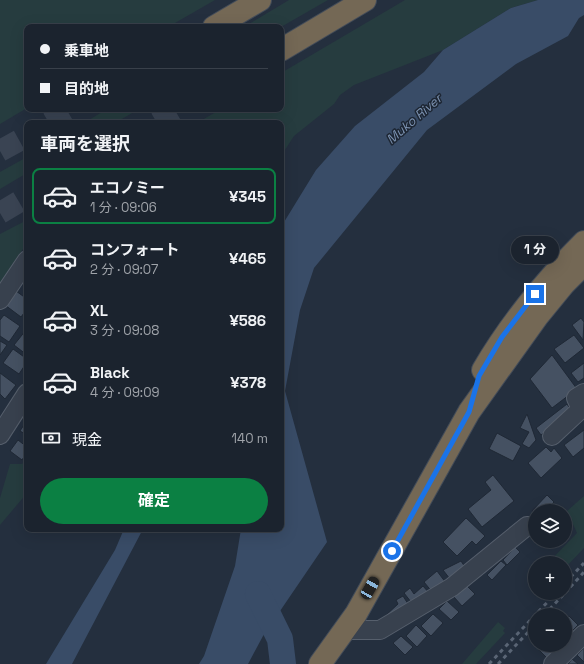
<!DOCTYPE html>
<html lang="ja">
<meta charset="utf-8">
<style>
body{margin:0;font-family:"Space Grotesk","Noto Sans JP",sans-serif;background:#242b36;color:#f1f3f6;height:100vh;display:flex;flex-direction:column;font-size:15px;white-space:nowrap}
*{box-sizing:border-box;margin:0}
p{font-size:13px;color:#a0a4aa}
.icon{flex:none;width:22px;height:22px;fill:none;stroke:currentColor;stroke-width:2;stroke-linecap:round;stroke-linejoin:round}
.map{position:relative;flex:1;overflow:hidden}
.panel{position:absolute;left:24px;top:120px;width:260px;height:412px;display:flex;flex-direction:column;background:#1b232e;border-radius:8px;box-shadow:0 4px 16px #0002,0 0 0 1px #39404a}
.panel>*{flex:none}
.guide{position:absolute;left:24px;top:24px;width:260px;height:88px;border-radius:8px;box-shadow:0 4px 16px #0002,0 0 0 1px #39404a;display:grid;align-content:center;height:88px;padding:0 16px;background:#1b232e}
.fabs{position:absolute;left:528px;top:504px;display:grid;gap:8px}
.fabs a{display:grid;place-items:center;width:44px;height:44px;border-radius:50%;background:#1b232e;box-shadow:0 4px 16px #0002,0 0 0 1px #39404a;font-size:20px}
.end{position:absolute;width:18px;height:18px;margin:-9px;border:5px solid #1a73e8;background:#fff;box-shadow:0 0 0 2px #fff}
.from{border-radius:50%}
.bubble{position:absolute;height:28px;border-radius:14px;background:#1b232e;box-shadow:0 4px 16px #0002,0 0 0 1px #39404a;font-size:13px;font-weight:700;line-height:28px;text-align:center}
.car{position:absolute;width:12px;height:24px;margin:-12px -6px;border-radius:5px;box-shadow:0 0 3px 1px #0007;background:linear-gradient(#222 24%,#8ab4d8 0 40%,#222 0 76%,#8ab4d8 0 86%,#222 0)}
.guide b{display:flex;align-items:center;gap:14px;height:38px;font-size:15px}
.guide b+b{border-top:1px solid #39404a}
.guide i{width:10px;height:10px;background:#f1f3f6}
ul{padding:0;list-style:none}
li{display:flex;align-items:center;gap:12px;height:56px;margin:0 8px 6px;padding:0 8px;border:2px solid transparent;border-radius:8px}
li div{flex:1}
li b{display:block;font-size:15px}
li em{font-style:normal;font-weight:700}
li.selected{border-color:#0b8043}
li>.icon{width:36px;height:36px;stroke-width:1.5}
h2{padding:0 16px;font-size:18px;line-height:48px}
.pay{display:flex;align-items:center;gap:10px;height:44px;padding:0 16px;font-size:15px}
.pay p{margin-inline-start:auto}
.action{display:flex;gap:8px;margin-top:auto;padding:8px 16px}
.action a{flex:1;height:46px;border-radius:24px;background:#0b8043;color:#fff;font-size:16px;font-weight:700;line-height:46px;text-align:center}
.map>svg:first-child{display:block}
.green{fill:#263c3f}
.water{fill:#394c67}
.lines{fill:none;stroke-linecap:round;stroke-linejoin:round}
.river{stroke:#394c67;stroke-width:26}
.building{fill:#455162;stroke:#1f2835}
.highway-tunnel{stroke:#3a4453;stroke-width:22;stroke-dasharray:22 11;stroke-linecap:butt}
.minor-casing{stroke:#565f6c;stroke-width:20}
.highway-casing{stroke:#434c59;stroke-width:24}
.minor{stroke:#38414e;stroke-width:18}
.highway{stroke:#746855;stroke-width:22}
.rail{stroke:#5a6575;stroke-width:3;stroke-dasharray:4 4;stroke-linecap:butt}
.route{stroke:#1a73e8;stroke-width:5}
.labels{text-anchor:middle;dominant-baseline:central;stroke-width:3;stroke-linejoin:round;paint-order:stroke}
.water-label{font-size:13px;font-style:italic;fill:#7c92b1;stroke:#1d2633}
</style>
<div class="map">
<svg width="584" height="664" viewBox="0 0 584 664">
<rect width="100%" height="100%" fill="#242f3e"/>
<path class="green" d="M0,0H215L168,27H27V108L0,124Z
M289,0H328L281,27H244Z
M405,0H538L511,8L443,50L354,85L340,95L334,104L294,136L281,156V123H197L221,109H281V73Z
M107,109H139L115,123H84Z
M27,157V173L0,189V172Z
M27,220V243L0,283V234Z
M27,459V493L0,525V498L10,464H22Z
M584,496V548L565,568V563H548L577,533L567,511Z
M498,622L505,628L503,631L505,633L476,664H462Z"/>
<path class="water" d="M538,0H584V15L579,18L568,36L516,64L427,130L314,268L300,310L285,391L327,542L263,636L248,664H199L204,656L235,566L241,529H281V227L316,170L355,126L424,72L443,50L511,8Z
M124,529H143L72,664H46L115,550Z"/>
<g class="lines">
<path class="river" d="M258,594L280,639L283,664"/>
</g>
<path class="building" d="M16,291L27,299V309L21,317L5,305Z
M4,315L20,326L9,342L0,336V320Z
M581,318L584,322L583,340L572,325Z
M26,330L27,331V355L14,345Z
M574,335L584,348L565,363L554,349Z
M0,341L7,345L0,355Z
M13,349L27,359V362L19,374L3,363Z
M552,355L577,389L552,408L530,379Z
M584,363V378L578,382L571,373Z
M0,373L16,385L5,399L0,394Z
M567,404L572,412L541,435L536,428Z
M527,414L536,440L529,448L522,444L529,432L520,428Z
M27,420V435L20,431Z
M584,430V448L573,457L564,445Z
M497,433L521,446L513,461L489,449Z
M18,440L27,447V452L22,460L10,451Z
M546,447L551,452L554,448L562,458L541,478L528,463Z
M493,475L514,501L482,527L468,509L491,490L485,482Z
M547,495L554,502L545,511H535V514L532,511Z
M466,518L485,536L476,545L472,541L457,556L443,542Z
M515,547L520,552L507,565L503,560Z
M461,561L465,567L450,579L443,570Z
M501,561L506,565L492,580L487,575Z
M437,571L446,583L433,593L424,582Z
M466,585L475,594L462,606L454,597Z
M423,586L430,594L415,607L404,593L410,588L414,594Z
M403,596L410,607L388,621L385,616L398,604L396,600Z
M447,601L459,612L451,620L439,609Z
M433,614L443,623L431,636L421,626Z
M569,616L578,625L565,638V621Z
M416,625L427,636L417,647L406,636Z
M401,636L413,647L405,655L393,643Z
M542,645H559L547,658L538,649Z
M584,648V662L577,655Z
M572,659L578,664H568Z"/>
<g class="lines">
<path class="highway-tunnel" d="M49,123L73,109
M157,123L181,109
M0,151L27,136
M0,213L27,197"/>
<g class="minor-casing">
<path id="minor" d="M0,300L27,260
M0,435L27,393
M552,436L581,409L576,398L584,393
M345,630H380L452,587L527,526
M553,664L584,634"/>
</g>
<g class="highway-casing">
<path id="highway" d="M214,27L260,0
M281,50L365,0
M483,370C511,322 545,281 584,242
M320,664L356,614L469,412L537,317L564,284L584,264"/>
</g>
<use href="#minor" class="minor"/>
<use href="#highway" class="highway"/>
<path class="rail" d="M565,583L584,563
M565,593L584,572
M544,615L565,593
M489,664L556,593
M498,664L535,625"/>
</g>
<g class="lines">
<path class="route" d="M392,551L469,412L479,376L502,337L535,294"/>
</g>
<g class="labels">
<g class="water-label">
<text transform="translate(414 119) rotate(-41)">Muko River</text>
</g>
</g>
</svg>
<div class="fabs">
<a><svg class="icon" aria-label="layers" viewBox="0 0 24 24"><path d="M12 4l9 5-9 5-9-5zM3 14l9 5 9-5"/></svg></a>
<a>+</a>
<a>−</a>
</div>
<i class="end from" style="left:392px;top:551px"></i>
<i class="end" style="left:535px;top:294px"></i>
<div class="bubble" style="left:511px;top:236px;width:48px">1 分</div>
<i class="car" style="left:370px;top:588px;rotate:30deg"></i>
<div class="guide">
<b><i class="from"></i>乗車地</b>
<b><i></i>目的地</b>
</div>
<section class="panel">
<h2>車両を選択</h2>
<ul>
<li class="selected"><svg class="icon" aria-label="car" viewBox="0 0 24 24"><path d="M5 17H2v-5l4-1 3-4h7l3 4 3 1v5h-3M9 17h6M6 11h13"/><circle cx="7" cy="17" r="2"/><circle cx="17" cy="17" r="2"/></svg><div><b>エコノミー</b><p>1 分 · 09:06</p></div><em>¥345</em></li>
<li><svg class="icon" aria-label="car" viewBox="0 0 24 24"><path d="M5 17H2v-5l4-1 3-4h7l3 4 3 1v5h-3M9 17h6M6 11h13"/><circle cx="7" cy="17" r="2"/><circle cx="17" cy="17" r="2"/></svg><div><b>コンフォート</b><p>2 分 · 09:07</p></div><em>¥465</em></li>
<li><svg class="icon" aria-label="car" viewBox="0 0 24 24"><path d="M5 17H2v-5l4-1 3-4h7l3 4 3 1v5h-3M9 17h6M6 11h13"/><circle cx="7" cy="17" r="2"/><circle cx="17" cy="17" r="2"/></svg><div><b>XL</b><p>3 分 · 09:08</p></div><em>¥586</em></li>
<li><svg class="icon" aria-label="car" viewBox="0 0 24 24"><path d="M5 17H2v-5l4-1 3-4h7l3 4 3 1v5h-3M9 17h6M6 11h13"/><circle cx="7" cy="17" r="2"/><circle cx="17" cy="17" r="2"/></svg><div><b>Black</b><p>4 分 · 09:09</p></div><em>¥378</em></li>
</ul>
<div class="pay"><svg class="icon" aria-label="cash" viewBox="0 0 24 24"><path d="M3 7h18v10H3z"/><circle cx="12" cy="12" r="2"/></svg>現金<p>140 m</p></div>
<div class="action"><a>確定</a></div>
</section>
</div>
